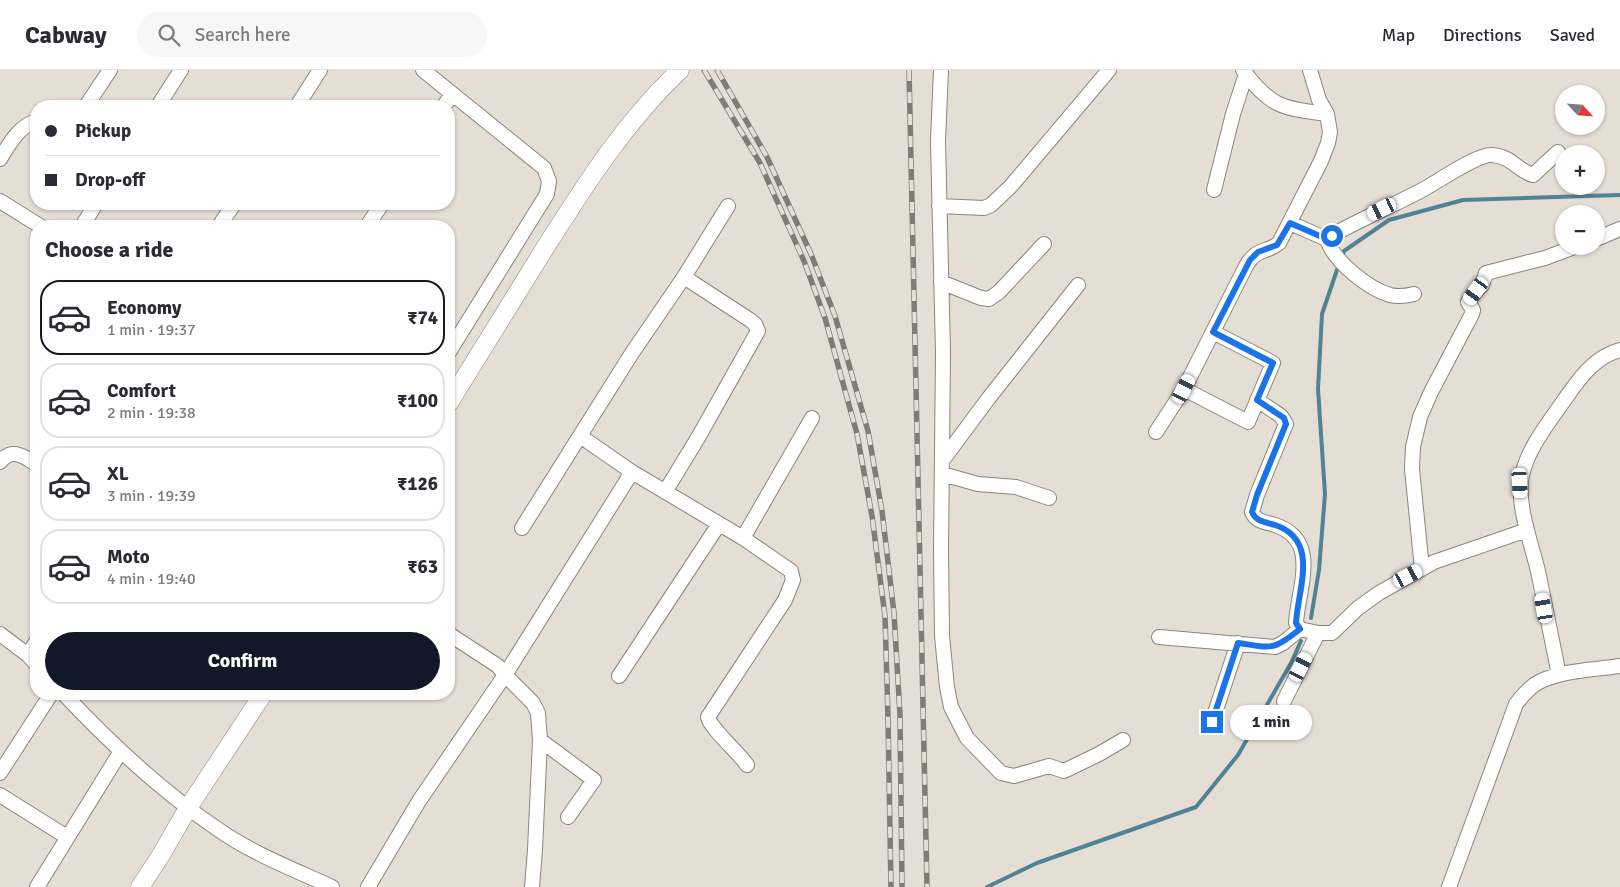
<!DOCTYPE html>
<meta charset="utf-8">
<style>
body{margin:0;font-family:Signika,sans-serif;background:#f7f7f7;color:#2b2b33;height:100vh;display:flex;flex-direction:column;font-size:19px;white-space:nowrap}
*{box-sizing:border-box;margin:0}
p{font-size:16px;color:#7c7c81}
.icon{flex:none;width:28px;height:28px;fill:none;stroke:currentColor;stroke-width:2;stroke-linecap:round;stroke-linejoin:round}
.map{position:relative;flex:1;overflow:hidden}
.sheet{position:absolute;left:30px;top:150px;width:425px;height:480px;display:flex;flex-direction:column;background:#fff;border-radius:20px;box-shadow:0 1px 4px #0004}
.sheet>*{flex:none}
.guide{position:absolute;left:30px;top:30px;width:425px;height:110px;border-radius:20px;box-shadow:0 1px 4px #0004;display:grid;align-content:center;height:110px;padding:0 15px;background:#fff}
.needle{width:32px;rotate:116deg}
.controls{position:absolute;left:1555px;top:15px;display:grid;gap:10px}
.controls a{display:grid;place-items:center;width:50px;height:50px;border-radius:50%;background:#fff;box-shadow:0 1px 4px #0004;font-size:25px}
.end{position:absolute;width:22px;height:22px;margin:-11px;border:6px solid #1a73e8;background:#fff;box-shadow:0 0 0 2px #fff}
.from{border-radius:50%}
.bubble{position:absolute;height:35px;border-radius:18px;background:#fff;box-shadow:0 1px 4px #0004;font-size:16px;font-weight:700;line-height:35px;text-align:center}
.car{position:absolute;width:15px;height:30px;margin:-15px -8px;border-radius:6px;box-shadow:0 0 4px 1px #0007;background:linear-gradient(#fff 24%,#345 0 40%,#fff 0 76%,#345 0 86%,#fff 0)}
.guide b{display:flex;align-items:center;gap:18px;height:48px;font-size:19px}
.guide b+b{border-top:1px solid #e1e1e2}
.guide i{width:12px;height:12px;background:#2b2b33}
ul{padding:0;list-style:none}
li{display:flex;align-items:center;gap:15px;height:75px;margin:0 10px 8px;padding:0 5px;border:2px solid #e1e1e2;border-radius:20px}
li div{flex:1}
li b{display:block;font-size:19px}
li em{font-style:normal;font-weight:700}
li.active{border-color:#111827}
li>.icon{width:45px;height:45px;stroke-width:1.5}
h2{padding:0 15px;font-size:22px;line-height:60px}
.button{display:flex;gap:10px;margin-top:auto;padding:10px 15px}
.button a{flex:1;height:58px;border-radius:30px;background:#111827;color:#fff;font-size:20px;font-weight:700;line-height:58px;text-align:center}
header{display:flex;align-items:center;gap:30px;box-sizing:border-box;height:70px;padding:0 25px;background:#fff;border-bottom:1px solid #e1e1e2}
header strong{font-size:24px}
nav{display:flex;gap:28px;margin-inline-start:auto;font-size:18px}
.search{width:350px;height:45px;background:#f7f7f7;display:flex;align-items:center;gap:12px;box-sizing:border-box;padding:0 18px;border-radius:28px;color:#7c7c81;font-size:19px}
.map>svg:first-child{display:block}
.lines{fill:none;stroke-linecap:round;stroke-linejoin:round}
.stream{stroke:#528295;stroke-width:4}
.minor-casing{stroke:#8b857c;stroke-width:16}
.tertiary-casing{stroke:#8b857c;stroke-width:19}
.minor{stroke:#fff;stroke-width:14}
.tertiary{stroke:#fff;stroke-width:18}
.rail-casing{stroke:#807b75;stroke-width:5.5}
.rail{stroke:#e5ded5;stroke-width:4;stroke-dasharray:11;stroke-linecap:butt}
.route{stroke:#1a73e8;stroke-width:6}
</style>
<header>
<strong>Cabway</strong>
<div class="search"><svg class="icon" aria-label="search" viewBox="0 0 24 24"><circle cx="10" cy="10" r="6"/><path d="M15 15l6 6"/></svg>Search here</div>
<nav><a>Map</a><a>Directions</a><a>Saved</a></nav>
</header>
<div class="map">
<svg width="1620" height="817" viewBox="0 0 1620 817">
<rect width="100%" height="100%" fill="#e5ded5"/>
<g class="lines">
<path class="stream" d="M1342,187L1344,181L1389,150L1463,130L1620,125
M1311,548L1319,500L1325,424L1318,319L1322,244L1339,194
M987,817L1037,793L1196,737L1238,685L1291,593L1301,571"/>
<g class="minor-casing">
<path id="minor" d="M423,0L544,98L549,111L547,124L449,282
M941,0L938,71L943,282L941,481L942,566L947,617L951,637L967,668L1001,703L1014,706L1049,696L1064,701L1099,684L1123,670
M1243,0C1271,38 1283,38 1327,44
M86,36L110,0
M158,36L181,0
M297,36L320,0
M444,36L452,24
M0,89C10,73 18,57 36,51
M1214,120L1233,44L1246,4
M0,131L40,156
M939,136L984,138L991,135L1011,116L1109,0
M1290,153L1329,170
M82,156L96,134
M219,156L234,134
M367,156L382,134
M1596,169L1620,159
M941,212L981,228L989,229L999,222L1044,174
M1414,224C1406,226 1398,227 1390,225C1369,219 1336,193 1328,172L1332,166L1338,162C1366,147 1396,134 1424,119C1439,111 1477,84 1492,85C1511,86 1518,101 1533,105L1558,82
M1184,319L1248,352L1273,293L1213,262
M1257,330L1281,346L1286,354L1257,425L1252,442C1256,452 1266,452 1275,455C1321,470 1298,518 1296,553L1300,559L1318,563H1332L1358,538L1379,523L1434,492L1527,460
M1156,362L1184,319L1246,196C1258,176 1266,184 1279,173L1321,91L1328,73L1330,62L1327,44L1319,30L1310,0
M580,366L632,402L743,468L791,501L793,510L785,530L708,647C710,658 739,683 747,695
M942,391L988,329L1078,215
M0,392C12,377 23,386 36,394
M942,404L978,414L1016,417L1049,428
M665,422L699,366L758,261L755,254L750,250L684,207
M522,458L632,283L684,207L728,136
M743,468L812,348
M1422,499L1412,399L1413,377L1420,347L1431,322L1472,244L1473,240L1468,232L1476,221L1482,215L1486,203L1545,188L1577,176
M0,564L28,585L36,594
M1159,567L1275,577L1283,573L1300,559
M28,585L36,572
M1559,605C1552,571 1545,536 1538,501C1531,472 1516,434 1522,405C1528,378 1549,352 1565,329C1579,309 1594,287 1620,280
M619,606L719,454
M64,624C110,673 160,720 216,758C251,783 293,799 332,817
M1284,631L1318,563
M1212,652L1238,573
M540,670L594,710L568,747
M0,703L51,624
M0,725L67,767
M37,817L121,681
M368,817L419,731L505,605L498,596L449,564
M532,817L535,780L540,670L538,643L533,633L505,605L632,402
M1449,817L1516,634C1522,626 1529,617 1539,612C1562,600 1594,600 1620,596"/>
</g>
<g class="tertiary-casing">
<path id="tertiary" d="M449,333C481,282 513,230 545,178C585,115 625,52 680,0
M140,817L161,785L188,738L263,624"/>
</g>
<use href="#minor" class="minor"/>
<use href="#tertiary" class="tertiary"/>
<g class="rail-casing">
<path id="rail" d="M704,0L760,93L804,191L825,248L857,364L872,446L885,546L888,648L891,817
M717,0L767,87L811,184L835,246L868,361L882,441L894,543L900,645L902,817
M909,0L927,817"/>
</g>
<use href="#rail" class="rail"/>
</g>
<g class="lines">
<path class="route" d="M1212,652L1238,573C1272,578 1273,581 1300,559L1296,553C1298,518 1320,470 1275,455C1266,452 1256,452 1252,442L1257,425L1286,354L1284,348L1257,330L1273,293L1213,262L1250,190L1258,182L1277,175L1290,153L1329,170L1332,166"/>
</g>
</svg>
<div class="controls">
<a><svg class="needle" viewBox="-14 -14 28 28"><path d="M0-13l5 13h-10z" fill="#e53935"/><path d="M0 13l5-13h-10z" fill="#7c7c81"/></svg></a>
<a>+</a>
<a>−</a>
</div>
<i class="end from" style="left:1332px;top:166px"></i>
<i class="end" style="left:1212px;top:652px"></i>
<div class="bubble" style="left:1230px;top:635px;width:82px">1 min</div>
<i class="car" style="left:1382px;top:139px;rotate:244deg"></i>
<i class="car" style="left:1476px;top:221px;rotate:216deg"></i>
<i class="car" style="left:1184px;top:319px;rotate:27deg"></i>
<i class="car" style="left:1520px;top:413px;rotate:177deg"></i>
<i class="car" style="left:1408px;top:506px;rotate:63deg"></i>
<i class="car" style="left:1544px;top:538px;rotate:350deg"></i>
<i class="car" style="left:1301px;top:597px;rotate:27deg"></i>
<div class="guide">
<b><i class="from"></i>Pickup</b>
<b><i></i>Drop-off</b>
</div>
<section class="sheet">
<h2>Choose a ride</h2>
<ul>
<li class="active"><svg class="icon" aria-label="car" viewBox="0 0 24 24"><path d="M5 17H2v-5l4-1 3-4h7l3 4 3 1v5h-3M9 17h6M6 11h13"/><circle cx="7" cy="17" r="2"/><circle cx="17" cy="17" r="2"/></svg><div><b>Economy</b><p>1 min · 19:37</p></div><em>₹74</em></li>
<li><svg class="icon" aria-label="car" viewBox="0 0 24 24"><path d="M5 17H2v-5l4-1 3-4h7l3 4 3 1v5h-3M9 17h6M6 11h13"/><circle cx="7" cy="17" r="2"/><circle cx="17" cy="17" r="2"/></svg><div><b>Comfort</b><p>2 min · 19:38</p></div><em>₹100</em></li>
<li><svg class="icon" aria-label="car" viewBox="0 0 24 24"><path d="M5 17H2v-5l4-1 3-4h7l3 4 3 1v5h-3M9 17h6M6 11h13"/><circle cx="7" cy="17" r="2"/><circle cx="17" cy="17" r="2"/></svg><div><b>XL</b><p>3 min · 19:39</p></div><em>₹126</em></li>
<li><svg class="icon" aria-label="car" viewBox="0 0 24 24"><path d="M5 17H2v-5l4-1 3-4h7l3 4 3 1v5h-3M9 17h6M6 11h13"/><circle cx="7" cy="17" r="2"/><circle cx="17" cy="17" r="2"/></svg><div><b>Moto</b><p>4 min · 19:40</p></div><em>₹63</em></li>
</ul>
<div class="button"><a>Confirm</a></div>
</section>
</div>
